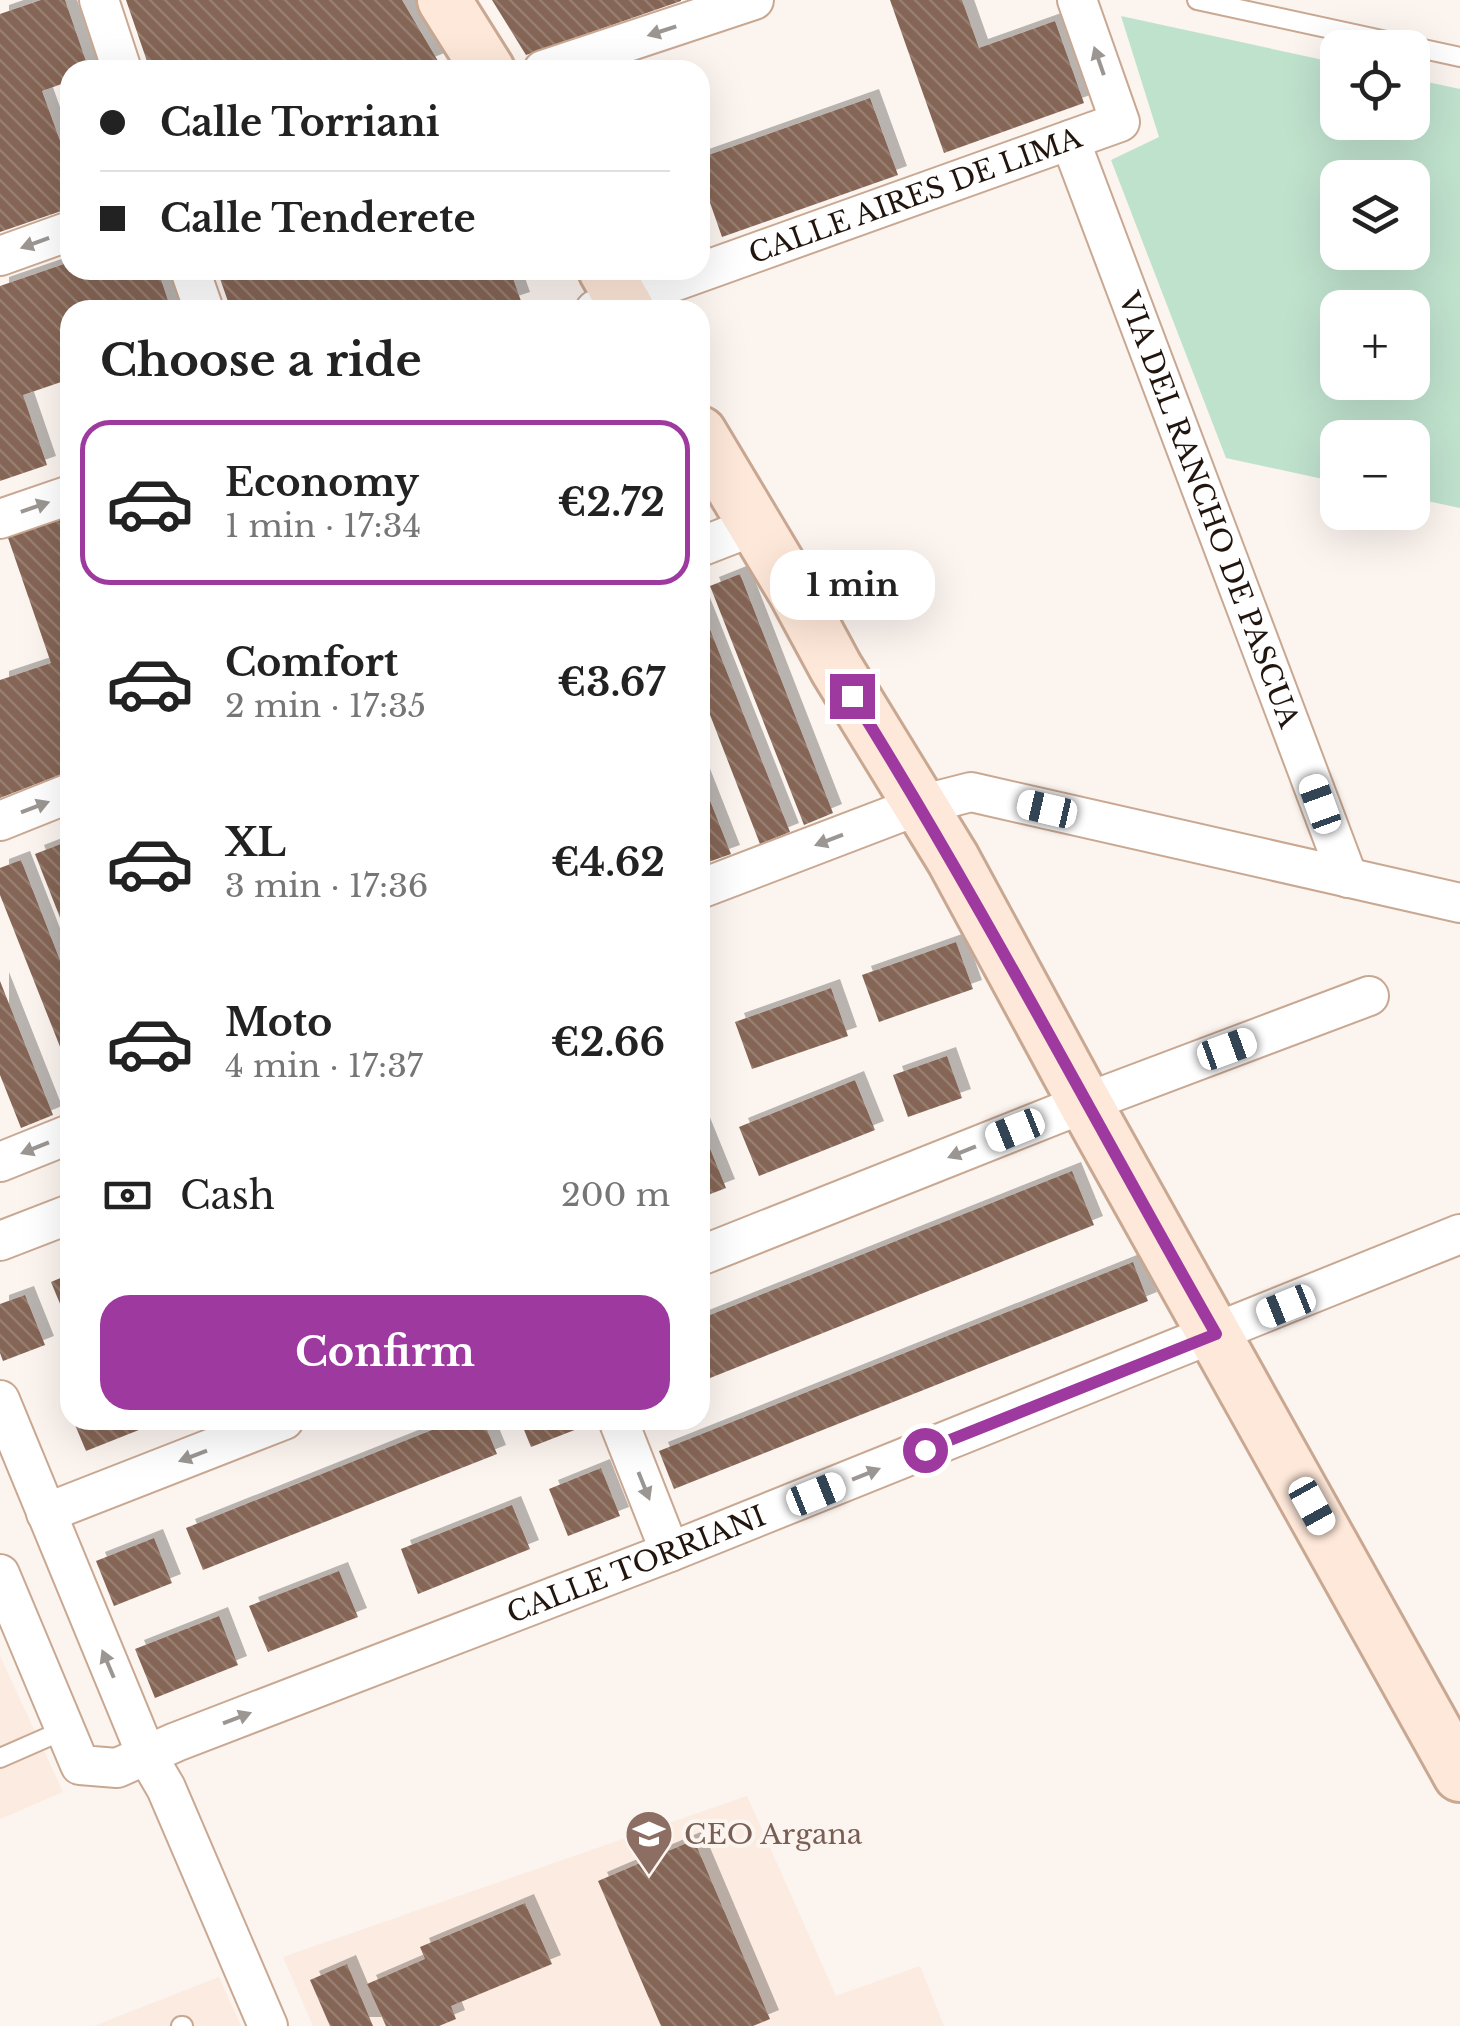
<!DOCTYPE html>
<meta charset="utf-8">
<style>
body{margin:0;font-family:"Libre Baskerville",serif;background:#f2f2f2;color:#222;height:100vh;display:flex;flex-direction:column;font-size:38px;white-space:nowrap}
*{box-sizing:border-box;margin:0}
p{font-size:32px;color:#767676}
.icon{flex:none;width:55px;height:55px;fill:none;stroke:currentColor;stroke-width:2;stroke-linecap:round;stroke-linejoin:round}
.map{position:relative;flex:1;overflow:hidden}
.side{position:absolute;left:60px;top:300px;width:650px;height:1130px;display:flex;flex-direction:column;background:#fff;border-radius:30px;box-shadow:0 10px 40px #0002}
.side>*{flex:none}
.guide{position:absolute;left:60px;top:60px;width:650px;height:220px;border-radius:30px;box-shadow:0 10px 40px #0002;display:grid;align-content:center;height:220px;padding:0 40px;background:#fff}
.buttons{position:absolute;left:1320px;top:30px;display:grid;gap:20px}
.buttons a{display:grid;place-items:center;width:110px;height:110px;border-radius:20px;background:#fff;box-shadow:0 10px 40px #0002;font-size:50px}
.end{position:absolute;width:45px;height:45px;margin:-22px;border:12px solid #9d399f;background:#fff;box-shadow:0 0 0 5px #fff}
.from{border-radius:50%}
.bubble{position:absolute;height:70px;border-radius:30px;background:#fff;box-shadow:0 10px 40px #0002;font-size:32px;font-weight:700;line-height:70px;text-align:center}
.car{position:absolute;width:30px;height:60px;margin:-30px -15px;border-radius:12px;box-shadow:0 0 8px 2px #0007;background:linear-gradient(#fff 24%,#345 0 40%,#fff 0 76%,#345 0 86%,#fff 0)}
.guide b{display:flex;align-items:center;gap:35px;height:95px;font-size:38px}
.guide b+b{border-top:2px solid #e0e0e0}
.guide i{width:25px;height:25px;background:#222}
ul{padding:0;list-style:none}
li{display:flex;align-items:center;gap:30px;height:165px;margin:0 20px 15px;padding:0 20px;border:5px solid transparent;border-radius:30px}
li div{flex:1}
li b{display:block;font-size:38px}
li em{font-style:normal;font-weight:700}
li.current{border-color:#9d399f}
li>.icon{width:90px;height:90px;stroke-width:1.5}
h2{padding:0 40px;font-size:45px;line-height:120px}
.pay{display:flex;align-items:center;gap:25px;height:110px;padding:0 40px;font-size:38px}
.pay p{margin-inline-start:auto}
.button{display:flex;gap:20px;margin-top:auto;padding:20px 40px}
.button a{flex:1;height:115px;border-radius:30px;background:#9d399f;color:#fff;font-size:40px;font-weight:700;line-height:115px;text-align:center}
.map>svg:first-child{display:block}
.built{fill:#fcebe0}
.grass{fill:#bfe2cd;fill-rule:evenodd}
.building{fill:url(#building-back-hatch);filter:url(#shadow)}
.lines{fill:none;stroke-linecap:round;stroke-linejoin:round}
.lane-casing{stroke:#c9a892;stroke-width:22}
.street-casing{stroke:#c9a892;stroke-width:42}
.secondary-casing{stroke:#c9a892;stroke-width:58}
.lane{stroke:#fff;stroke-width:18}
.street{stroke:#fff;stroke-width:38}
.secondary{stroke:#fee8d9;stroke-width:52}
.oneway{fill:#9b9692}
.route{stroke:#9d399f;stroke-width:12}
.labels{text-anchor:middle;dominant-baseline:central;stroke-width:8;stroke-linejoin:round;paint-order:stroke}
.street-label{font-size:28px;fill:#21150d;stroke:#fbf4ef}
.education-label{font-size:28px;fill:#785e54;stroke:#fbf4ef;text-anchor:start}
</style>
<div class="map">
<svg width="1460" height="2026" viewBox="0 0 1460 2026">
<defs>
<pattern id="building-back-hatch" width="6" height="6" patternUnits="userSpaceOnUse" patternTransform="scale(2.5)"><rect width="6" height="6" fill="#856554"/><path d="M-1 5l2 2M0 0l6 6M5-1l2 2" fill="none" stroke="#967e71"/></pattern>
<filter id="shadow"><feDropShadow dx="9" dy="-9" stdDeviation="0" flood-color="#0004"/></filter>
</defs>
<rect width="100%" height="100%" fill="#fbf4ef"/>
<path class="built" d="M0,1656L63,1792L0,1819Z
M747,1796L836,1996L920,1966L944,2026H313L283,1957Z
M219,1977L241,2026H94Z"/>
<path class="grass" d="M1121,16L1337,63L1338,122H1412L1413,79L1460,89V508L1413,498L1412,438H1338L1337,482L1226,458L1111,160L1159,137ZM1338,178H1412V252H1338ZM1338,308H1412V382H1338Z"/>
<path class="building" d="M41,0H65L89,70H70V81L42,91L63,149L70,147V208L0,232V14Z
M126,0H402L438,61L415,70H150Z
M492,0H681V1L526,55Z
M890,0H962L979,48L1055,21L1084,103L944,153Z
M870,98L898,175L722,237L700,174V158Z
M70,262V270H158L171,310H70V397L64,381L23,395L47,465L0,481V286Z
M217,270H510L521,301L493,310H231Z
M70,510V771L0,798V680L51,663L6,532Z
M740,574L833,813L804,825L710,586Z
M700,604L790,832L760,844L700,689Z
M700,775L731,854L700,865Z
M66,842L70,851V943L35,854Z
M21,860L70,986V1072L0,895V868Z
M956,942L973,989L879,1022L862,975Z
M0,981L53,1115L21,1128L0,1075Z
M831,988L848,1036L752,1069L735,1022Z
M947,1056L962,1098L908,1117L893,1075Z
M855,1080L875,1130L759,1176L739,1127Z
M700,1124L726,1188L700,1198Z
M1072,1171L1094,1225L700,1382V1319Z
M1133,1262L1148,1301L674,1489L659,1451Z
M70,1274V1328L51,1282Z
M25,1295L45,1345L3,1361L0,1353V1304Z
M73,1420H164L86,1451Z
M457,1420H483L497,1454L203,1570L186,1528Z
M520,1420H588L590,1424L531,1447Z
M601,1468L620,1516L568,1536L549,1489Z
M512,1505L530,1549L418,1594L401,1549Z
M154,1538L172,1583L114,1606L96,1561Z
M339,1571L358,1617L268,1652L249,1606Z
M219,1616L238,1665L155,1698L135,1649Z
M694,1840L770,2019L753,2026H661L598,1881Z
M525,1903L552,1964L451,2006L456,2019L439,2026H386L367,1984L425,1959L420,1947Z
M347,1964L373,2026H330L310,1980Z"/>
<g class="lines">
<g class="lane-casing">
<path id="lane" d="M1197,0L1460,57
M0,1758L64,1730
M181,2026H183"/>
</g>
<g class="street-casing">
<g id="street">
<path d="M99,0L122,70"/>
<path d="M543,70L754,0"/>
<path id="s1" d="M1070,140L1348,878"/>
<path d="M0,256L70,231"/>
<path d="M190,270L204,310"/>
<path id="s2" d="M595,310L1120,122L1077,0"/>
<path d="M0,519L70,495"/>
<path d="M700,547L754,526"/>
<path d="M0,821L70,793"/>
<path d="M700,889L920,805L971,792L1460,903"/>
<path d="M0,1162L70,1134"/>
<path d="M0,1241L70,1214"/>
<path d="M700,1256L1085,1103L1369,996"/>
<path d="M0,1400L146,1754L166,1788L268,2026"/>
<path d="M618,1420L670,1552"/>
<path d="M46,1513L284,1420"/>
<path id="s3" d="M0,1574L80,1765L117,1768L176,1742L670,1552L1460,1234"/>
</g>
</g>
<g class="secondary-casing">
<path id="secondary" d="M444,0L488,70
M605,270L628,310
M700,433L795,592L836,668L953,859L1085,1103L1460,1775"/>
</g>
<use href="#lane" class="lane"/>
<use href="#street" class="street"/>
<use href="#secondary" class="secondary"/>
</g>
<defs><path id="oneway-solid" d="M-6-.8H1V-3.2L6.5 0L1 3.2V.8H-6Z" transform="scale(2.5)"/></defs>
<g class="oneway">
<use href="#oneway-solid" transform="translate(662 31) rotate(162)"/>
<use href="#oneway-solid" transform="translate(1099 61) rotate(-109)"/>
<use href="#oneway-solid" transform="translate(35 243) rotate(160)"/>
<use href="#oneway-solid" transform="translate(35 507) rotate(-19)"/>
<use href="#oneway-solid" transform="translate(35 807) rotate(-21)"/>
<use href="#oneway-solid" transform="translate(829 840) rotate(159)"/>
<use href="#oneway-solid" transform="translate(35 1148) rotate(158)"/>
<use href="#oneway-solid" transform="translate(962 1152) rotate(158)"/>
<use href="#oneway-solid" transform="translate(193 1456) rotate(159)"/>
<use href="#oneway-solid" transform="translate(866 1474) rotate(-22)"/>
<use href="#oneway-solid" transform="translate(644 1486) rotate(68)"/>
<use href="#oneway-solid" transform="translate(108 1664) rotate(-113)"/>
<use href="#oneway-solid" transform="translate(237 1718) rotate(-21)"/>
</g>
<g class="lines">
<path class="route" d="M852,696C982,904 1095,1122 1216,1334L925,1450"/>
</g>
<defs>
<g id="school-pin" transform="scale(2.5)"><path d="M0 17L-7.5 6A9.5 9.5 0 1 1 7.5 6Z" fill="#8d6e63" stroke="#fbf4ef"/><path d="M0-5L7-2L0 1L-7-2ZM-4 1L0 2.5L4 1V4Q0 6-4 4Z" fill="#fff"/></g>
</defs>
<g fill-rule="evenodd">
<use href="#school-pin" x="649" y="1834"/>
</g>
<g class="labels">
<g class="street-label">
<text stroke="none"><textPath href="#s2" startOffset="340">CALLE AIRES DE LIMA</textPath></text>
<text stroke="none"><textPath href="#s1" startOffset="395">VIA DEL RANCHO DE PASCUA</textPath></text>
<text stroke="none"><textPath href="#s3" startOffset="802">CALLE TORRIANI</textPath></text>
</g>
<g class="education-label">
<text x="684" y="1834">CEO Argana</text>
</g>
</g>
</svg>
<div class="buttons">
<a><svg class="icon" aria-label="locate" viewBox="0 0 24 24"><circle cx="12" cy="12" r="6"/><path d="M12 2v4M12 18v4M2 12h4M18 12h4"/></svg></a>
<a><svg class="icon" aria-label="layers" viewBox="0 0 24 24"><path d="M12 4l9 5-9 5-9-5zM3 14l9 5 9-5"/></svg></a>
<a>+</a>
<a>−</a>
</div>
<i class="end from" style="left:925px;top:1450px"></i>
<i class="end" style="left:852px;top:696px"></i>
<div class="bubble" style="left:770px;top:550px;width:165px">1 min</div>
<i class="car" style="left:1320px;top:804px;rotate:340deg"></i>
<i class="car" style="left:1047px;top:809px;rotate:283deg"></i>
<i class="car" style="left:1227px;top:1049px;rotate:70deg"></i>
<i class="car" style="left:1015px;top:1130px;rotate:248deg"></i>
<i class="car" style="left:1286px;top:1306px;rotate:248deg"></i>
<i class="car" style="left:816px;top:1494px;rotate:68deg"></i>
<i class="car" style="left:1312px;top:1506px;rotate:151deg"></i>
<div class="guide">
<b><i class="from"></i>Calle Torriani</b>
<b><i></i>Calle Tenderete</b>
</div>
<section class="side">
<h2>Choose a ride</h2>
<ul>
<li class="current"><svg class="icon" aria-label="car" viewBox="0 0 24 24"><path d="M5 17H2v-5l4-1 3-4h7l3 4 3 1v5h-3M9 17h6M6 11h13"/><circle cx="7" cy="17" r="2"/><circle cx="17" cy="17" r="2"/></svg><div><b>Economy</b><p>1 min · 17:34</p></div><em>€2.72</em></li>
<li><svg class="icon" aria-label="car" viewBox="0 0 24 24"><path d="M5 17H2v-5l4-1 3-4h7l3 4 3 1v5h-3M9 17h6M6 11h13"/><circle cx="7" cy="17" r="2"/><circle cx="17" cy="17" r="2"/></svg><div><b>Comfort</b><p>2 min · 17:35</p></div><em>€3.67</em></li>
<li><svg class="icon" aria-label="car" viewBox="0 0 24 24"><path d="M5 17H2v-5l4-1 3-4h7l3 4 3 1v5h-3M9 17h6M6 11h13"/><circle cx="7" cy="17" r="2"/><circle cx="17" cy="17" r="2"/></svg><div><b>XL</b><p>3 min · 17:36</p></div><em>€4.62</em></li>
<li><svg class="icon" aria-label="car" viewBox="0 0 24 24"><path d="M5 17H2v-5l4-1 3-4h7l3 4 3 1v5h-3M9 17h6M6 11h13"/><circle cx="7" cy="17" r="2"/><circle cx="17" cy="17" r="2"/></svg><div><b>Moto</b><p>4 min · 17:37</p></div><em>€2.66</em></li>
</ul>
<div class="pay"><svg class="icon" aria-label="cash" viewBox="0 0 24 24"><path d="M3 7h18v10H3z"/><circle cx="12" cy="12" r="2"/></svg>Cash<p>200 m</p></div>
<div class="button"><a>Confirm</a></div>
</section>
</div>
